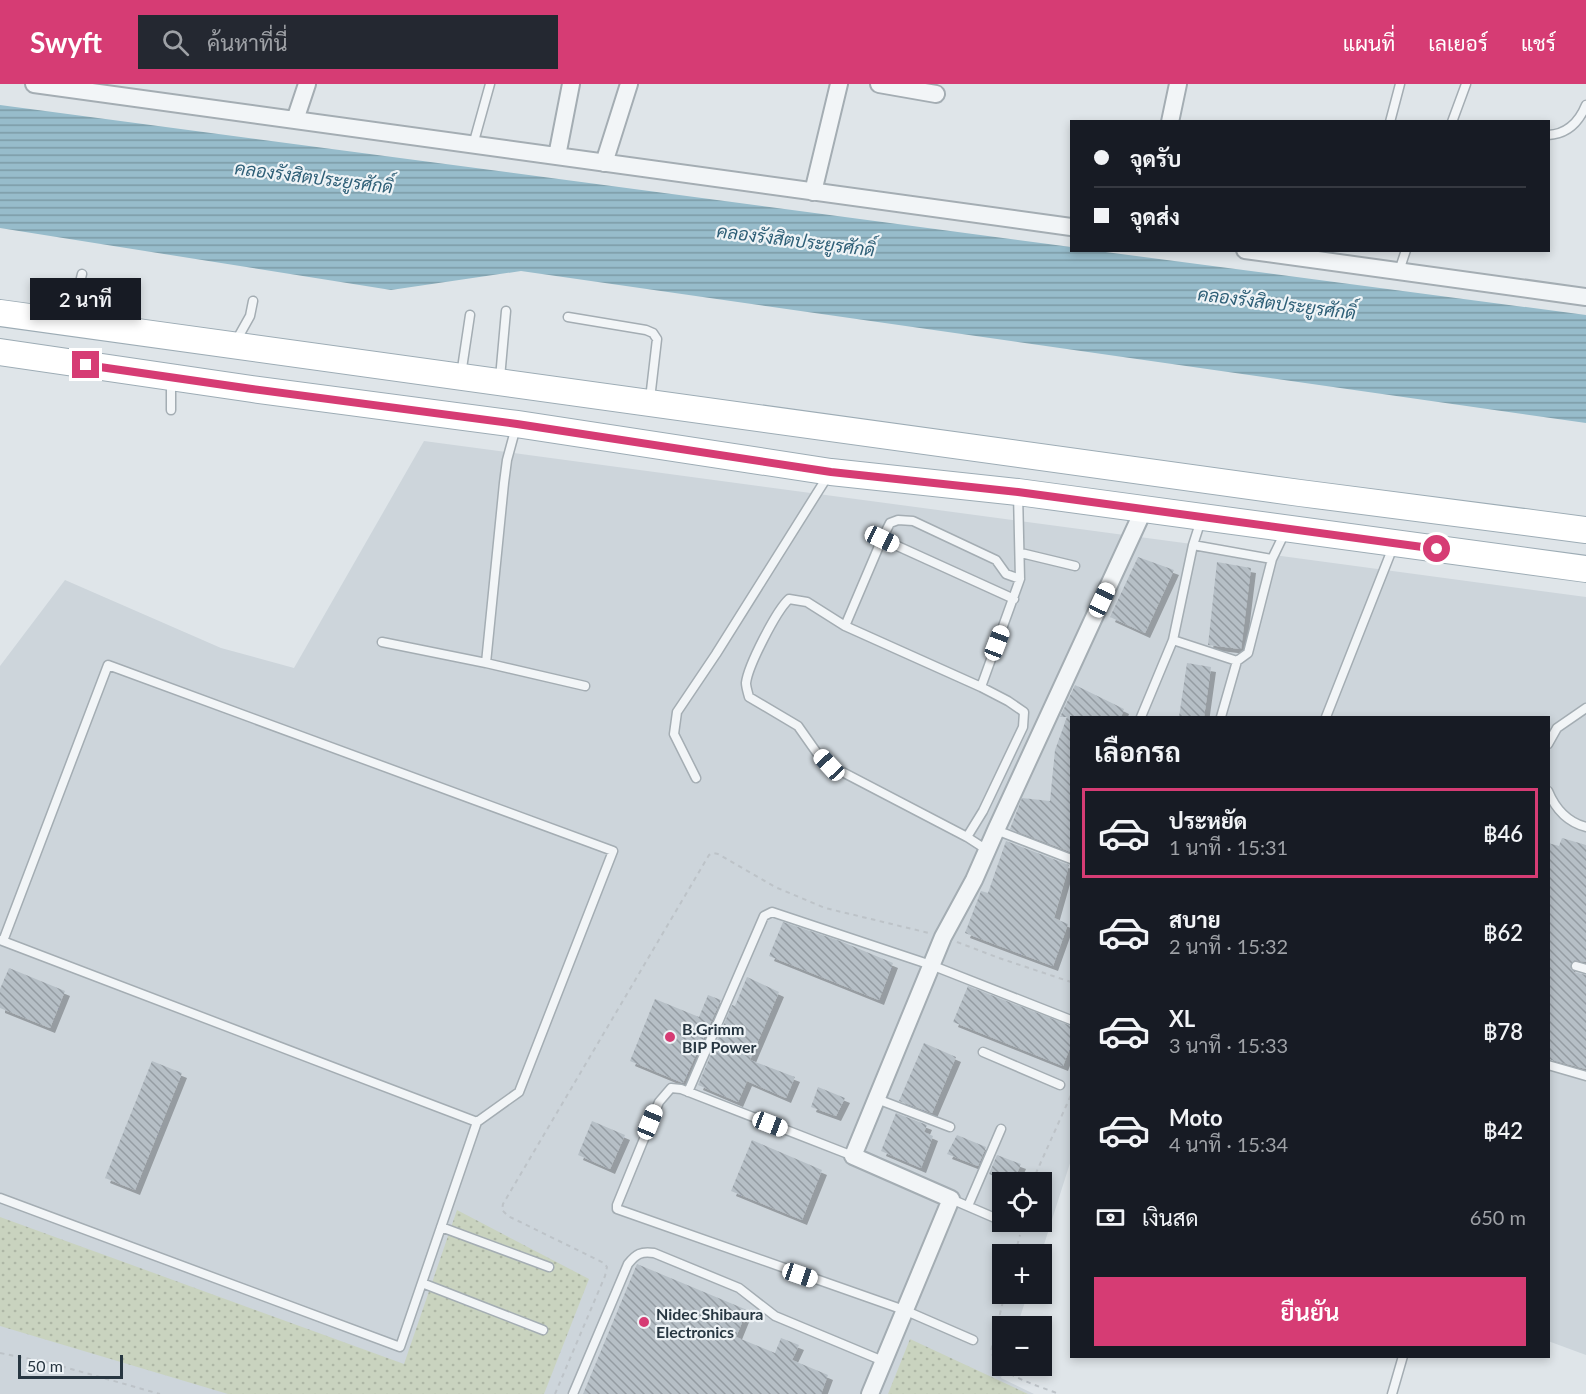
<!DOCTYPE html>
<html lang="th">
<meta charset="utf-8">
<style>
body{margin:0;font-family:Lato,Sarabun,sans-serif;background:#242831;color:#f1f3f6;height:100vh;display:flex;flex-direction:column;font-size:22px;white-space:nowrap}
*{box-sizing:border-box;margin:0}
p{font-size:20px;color:#9ea1a6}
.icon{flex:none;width:33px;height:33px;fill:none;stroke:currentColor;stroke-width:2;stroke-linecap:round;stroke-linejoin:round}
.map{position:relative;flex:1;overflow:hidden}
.details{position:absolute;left:1070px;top:632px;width:480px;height:642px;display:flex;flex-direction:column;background:#171b24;border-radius:0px;box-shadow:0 3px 9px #0003}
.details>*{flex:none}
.hud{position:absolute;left:1070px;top:36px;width:480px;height:132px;border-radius:0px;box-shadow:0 3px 9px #0003;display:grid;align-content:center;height:132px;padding:0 24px;background:#171b24}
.buttons{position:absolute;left:992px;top:1088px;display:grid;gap:12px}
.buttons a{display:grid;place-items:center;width:60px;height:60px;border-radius:0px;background:#171b24;box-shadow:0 3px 9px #0003;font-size:30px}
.scale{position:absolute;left:18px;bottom:15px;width:105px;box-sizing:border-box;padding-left:6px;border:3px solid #273641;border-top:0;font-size:16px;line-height:21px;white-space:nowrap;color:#273641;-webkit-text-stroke:4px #eef3f6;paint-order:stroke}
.end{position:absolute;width:27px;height:27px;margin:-14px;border:8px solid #d63c74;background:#fff;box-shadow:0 0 0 3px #fff}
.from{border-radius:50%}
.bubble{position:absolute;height:42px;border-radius:0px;background:#171b24;box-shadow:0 3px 9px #0003;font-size:20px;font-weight:600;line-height:42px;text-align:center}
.car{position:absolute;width:18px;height:36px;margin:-18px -9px;border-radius:8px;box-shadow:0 0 4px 2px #0007;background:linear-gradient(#fff 24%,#345 0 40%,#fff 0 76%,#345 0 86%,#fff 0)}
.hud b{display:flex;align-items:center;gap:21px;height:57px;font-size:22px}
.hud b+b{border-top:2px solid #363941}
.hud i{width:15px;height:15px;background:#f1f3f6}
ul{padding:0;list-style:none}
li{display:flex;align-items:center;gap:18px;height:90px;margin:0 12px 9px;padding:0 12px;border:3px solid transparent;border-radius:0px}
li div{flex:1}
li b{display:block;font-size:22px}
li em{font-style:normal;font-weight:600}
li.selected{border-color:#d63c74}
li>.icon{width:54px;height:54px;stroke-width:1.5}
h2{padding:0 24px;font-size:27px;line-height:72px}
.pay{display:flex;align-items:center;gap:15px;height:66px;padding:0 24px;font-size:22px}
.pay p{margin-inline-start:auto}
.action{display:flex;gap:12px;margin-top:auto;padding:12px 24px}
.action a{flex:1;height:69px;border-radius:0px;background:#d63c74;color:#fff;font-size:24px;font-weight:600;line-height:69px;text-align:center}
header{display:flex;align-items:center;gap:36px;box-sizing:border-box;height:84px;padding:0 30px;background:#d63c74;color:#fff}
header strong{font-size:28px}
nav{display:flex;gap:33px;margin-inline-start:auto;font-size:21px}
.search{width:420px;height:54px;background:#242831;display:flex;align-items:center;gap:15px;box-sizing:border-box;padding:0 21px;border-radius:0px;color:#9ea1a6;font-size:22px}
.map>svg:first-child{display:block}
.built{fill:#cdd5db;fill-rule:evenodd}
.grass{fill:url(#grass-dots)}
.water{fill:url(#water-rules)}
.building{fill:url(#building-back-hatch);filter:url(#shadow)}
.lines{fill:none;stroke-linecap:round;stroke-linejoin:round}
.lane-casing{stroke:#a4adb3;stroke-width:11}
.street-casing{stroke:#a4adb3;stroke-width:20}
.primary-casing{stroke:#9dacb5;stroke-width:28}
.path{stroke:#bdc3c8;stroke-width:2;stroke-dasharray:4.5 4.5;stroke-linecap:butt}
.lane{stroke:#f2f5f7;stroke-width:8}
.street{stroke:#f2f5f7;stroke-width:16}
.primary{stroke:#fff;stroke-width:26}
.route{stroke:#d63c74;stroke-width:8}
.poi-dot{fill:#d63c74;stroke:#eef3f6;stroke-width:2}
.labels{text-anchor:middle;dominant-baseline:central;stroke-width:4.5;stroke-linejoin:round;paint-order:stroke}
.poi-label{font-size:16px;font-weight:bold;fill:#273641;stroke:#eef3f6;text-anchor:start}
.water-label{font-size:18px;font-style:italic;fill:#2e5f77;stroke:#eef3f6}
</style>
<header>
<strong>Swyft</strong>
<div class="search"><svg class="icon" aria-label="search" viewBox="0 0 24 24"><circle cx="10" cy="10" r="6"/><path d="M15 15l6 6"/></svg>ค้นหาที่นี่</div>
<nav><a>แผนที่</a><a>เลเยอร์</a><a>แชร์</a></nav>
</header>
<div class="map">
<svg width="1586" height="1310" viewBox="0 0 1586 1310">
<defs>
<pattern id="grass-dots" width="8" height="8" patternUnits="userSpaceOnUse" patternTransform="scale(1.5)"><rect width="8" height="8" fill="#c9d3bf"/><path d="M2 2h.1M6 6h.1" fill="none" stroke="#adb6a5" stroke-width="1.8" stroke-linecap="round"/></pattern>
<pattern id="water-rules" width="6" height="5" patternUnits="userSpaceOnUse" patternTransform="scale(1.5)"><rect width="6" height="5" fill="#97bccb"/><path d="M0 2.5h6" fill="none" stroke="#7b9aa6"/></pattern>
<pattern id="building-back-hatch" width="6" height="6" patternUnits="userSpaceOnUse" patternTransform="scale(1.5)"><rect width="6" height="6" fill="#b6bfc6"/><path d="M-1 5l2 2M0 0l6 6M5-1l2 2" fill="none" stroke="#949ca2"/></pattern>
<filter id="shadow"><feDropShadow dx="5" dy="5" stdDeviation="0" flood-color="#0004"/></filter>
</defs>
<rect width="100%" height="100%" fill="#dfe5e9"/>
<path class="built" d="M424,357L1586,513V1271L1548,1257V633H1071V1076L1041,1170H1002V1209H1028L1017,1242H1002V1281H1005L1001,1294L1034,1310H0V582L65,496L221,564L294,584ZM1002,1098H1041V1137H1002Z"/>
<path class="grass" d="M457,1126L589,1195L544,1310H228L0,1242V1133L404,1280Z
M910,1255L1028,1310H888Z"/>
<path class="water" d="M0,21L1071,163V166L1098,167L1586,231V339L521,187L391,206L0,144Z"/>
<path class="building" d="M1138,473L1174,486L1145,549L1110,533Z
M1217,478L1251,484L1241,565L1208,561Z
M1187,579L1211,583L1204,633H1179Z
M1075,601L1124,625L1121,633H1071V768L1010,745L1022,714L1050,717L1055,666L1067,633H1060Z
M1562,754L1586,761V878L1574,876L1570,883L1574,888L1586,891V985L1548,975V759L1559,762Z
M1006,757L1069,781L1054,834L1068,840L1053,882L965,849L981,807L988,809Z
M783,838L840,857L893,879L879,916L769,872Z
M9,884L65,907L50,944L0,924V905Z
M747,893L779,908L750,976L795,993L786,1014L747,997L738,1018L698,1001L732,921L735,922Z
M968,902L1071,942V961L1063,982L953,938Z
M708,911L721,916L683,999L630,977L655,915L699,933Z
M924,959L956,973L932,1029L899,1017Z
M152,977L182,989L135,1106L105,1094Z
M818,1003L845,1014L836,1032L811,1023Z
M896,1029L927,1041L924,1048L933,1052L921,1084L881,1067Z
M592,1037L625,1051L610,1085L578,1071Z
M957,1051L986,1063L978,1082L947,1070Z
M752,1056L822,1086L802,1136L731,1107Z
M997,1071L1021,1080L1013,1098H1007L989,1090Z
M637,1180L747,1226L736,1253L775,1269L781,1254L799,1261L792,1276L828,1291L821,1310H583Z"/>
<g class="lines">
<g class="lane-casing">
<path id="lane" d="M1390,38L1400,0
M1452,38L1466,0
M1548,51C1568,50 1579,38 1586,21
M473,61L490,0
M1399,187L1406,166
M568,233L646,246L653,249L657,255L650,315
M71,235L82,190
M236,257L250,232L253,217
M461,291L470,231
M500,294L506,227
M171,326V297
M516,343L507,376L504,399L486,579L585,602
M1201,436L1193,461L1173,556L1237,577L1248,569L1272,475L1285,448
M882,455L890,439L898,436L913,437L996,476L1006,490L1020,495
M1193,461L1272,475
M1021,469L1075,482
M845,542L882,455L1014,515
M382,558L486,579
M981,603L1020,495L1018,409
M1141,633L1173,556
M1221,633L1237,577
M1326,633L1393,463
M1548,660L1557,644L1586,624
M696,694L674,650L677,628L716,570L829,390
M1548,707C1555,724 1567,738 1586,743
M996,746L1071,775
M967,753L983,727L1023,643L1024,628L1008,617L981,603L845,542L807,518L789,515C776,527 748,582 746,599C746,603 748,609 749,613L798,642L817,669L829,681L967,753L987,766
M0,856L477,1038L400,1263L0,1114
M3,857L108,581L613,767L519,1008L477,1038
M1576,882L1586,885
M983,968L1060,1001
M1548,981L1586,992
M688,1008L764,832L772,828L931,881L1071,936
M877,1015L950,1043
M853,1072L681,1005L671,1004L659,1018L617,1121V1125L904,1226L973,1256
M951,1115L1002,1137
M968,1122L1001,1045
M1003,1137L1014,1142
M441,1143L549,1183
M422,1199L543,1246
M573,1310L628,1180C636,1170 641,1167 654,1169L739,1204L775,1232L883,1277
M1392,1310L1403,1272"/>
</g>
<g class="street-casing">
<path id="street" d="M34,0L1071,143
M879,0L936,10
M295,36L307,0
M1170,38L1178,0
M557,72L571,0
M604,79L629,0
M813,108L839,0
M1245,166L1586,213
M870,1310L951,1115L853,1072L943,853L974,796L996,746L1144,425"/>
</g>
<g class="primary-casing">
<path id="primary" d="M0,229L1300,409L1586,446
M0,268L252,305L517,340L831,388L1018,408L1586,485"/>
</g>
<path class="path" d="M957,858L999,874L1071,898
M1032,1098L1071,1011
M1015,1170L1020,1151
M1005,1209L991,1267C998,1292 1037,1301 1059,1310
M0,1269L50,1279L160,1310
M555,1310L605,1192L607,1183L604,1179L508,1132L502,1126L503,1120L709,771L713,769L718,770L775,803L825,824L929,849"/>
<use href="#lane" class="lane"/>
<use href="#street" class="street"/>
<use href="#primary" class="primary"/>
</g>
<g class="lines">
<path class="route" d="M86,281L252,305L517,340L831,388L1018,408L1437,465"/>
</g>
<g class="poi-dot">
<circle cx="670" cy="953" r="6"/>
<circle cx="644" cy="1238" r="6"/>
</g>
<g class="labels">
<g class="poi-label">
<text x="682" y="944">B.Grimm<tspan x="682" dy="18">BIP Power</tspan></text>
<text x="656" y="1229">Nidec Shibaura<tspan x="656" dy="18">Electronics</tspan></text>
</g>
<g class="water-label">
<text transform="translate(314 93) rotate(7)">คลองรังสิตประยูรศักดิ์</text>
<text transform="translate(796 156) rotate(7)">คลองรังสิตประยูรศักดิ์</text>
<text transform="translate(1277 219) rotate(7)">คลองรังสิตประยูรศักดิ์</text>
</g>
</g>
</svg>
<div class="buttons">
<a><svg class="icon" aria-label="locate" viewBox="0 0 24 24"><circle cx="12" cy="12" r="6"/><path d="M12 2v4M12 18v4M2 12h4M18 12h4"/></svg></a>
<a>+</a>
<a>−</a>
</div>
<div class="scale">50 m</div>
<i class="end from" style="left:1437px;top:465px"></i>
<i class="end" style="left:86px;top:281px"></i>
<div class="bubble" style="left:30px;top:194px;width:111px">2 นาที</div>
<i class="car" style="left:882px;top:455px;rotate:115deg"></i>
<i class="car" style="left:1102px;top:516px;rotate:25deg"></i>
<i class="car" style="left:997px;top:559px;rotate:21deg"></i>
<i class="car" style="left:829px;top:681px;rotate:317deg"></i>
<i class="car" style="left:650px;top:1038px;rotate:22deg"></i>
<i class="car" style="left:770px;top:1040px;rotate:111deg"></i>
<i class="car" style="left:800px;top:1191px;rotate:109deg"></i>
<div class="hud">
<b><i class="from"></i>จุดรับ</b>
<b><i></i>จุดส่ง</b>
</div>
<section class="details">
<h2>เลือกรถ</h2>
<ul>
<li class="selected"><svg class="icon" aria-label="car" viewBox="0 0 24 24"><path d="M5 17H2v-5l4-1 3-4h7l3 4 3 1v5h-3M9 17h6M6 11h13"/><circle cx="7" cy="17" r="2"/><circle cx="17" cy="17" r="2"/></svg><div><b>ประหยัด</b><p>1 นาที · 15:31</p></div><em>฿46</em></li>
<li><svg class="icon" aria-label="car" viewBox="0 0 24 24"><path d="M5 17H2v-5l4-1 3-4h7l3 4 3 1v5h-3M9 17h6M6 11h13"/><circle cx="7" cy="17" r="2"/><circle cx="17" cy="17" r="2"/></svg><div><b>สบาย</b><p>2 นาที · 15:32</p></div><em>฿62</em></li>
<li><svg class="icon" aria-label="car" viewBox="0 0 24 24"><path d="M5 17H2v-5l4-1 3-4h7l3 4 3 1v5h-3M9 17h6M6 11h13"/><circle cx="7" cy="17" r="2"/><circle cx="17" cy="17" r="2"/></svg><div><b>XL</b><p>3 นาที · 15:33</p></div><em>฿78</em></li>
<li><svg class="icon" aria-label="car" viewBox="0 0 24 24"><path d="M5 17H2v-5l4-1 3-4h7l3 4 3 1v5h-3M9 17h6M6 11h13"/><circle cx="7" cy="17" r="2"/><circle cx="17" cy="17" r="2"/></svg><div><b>Moto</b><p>4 นาที · 15:34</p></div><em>฿42</em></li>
</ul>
<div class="pay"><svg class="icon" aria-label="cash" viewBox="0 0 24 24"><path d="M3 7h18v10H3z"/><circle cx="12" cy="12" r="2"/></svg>เงินสด<p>650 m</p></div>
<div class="action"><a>ยืนยัน</a></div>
</section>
</div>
